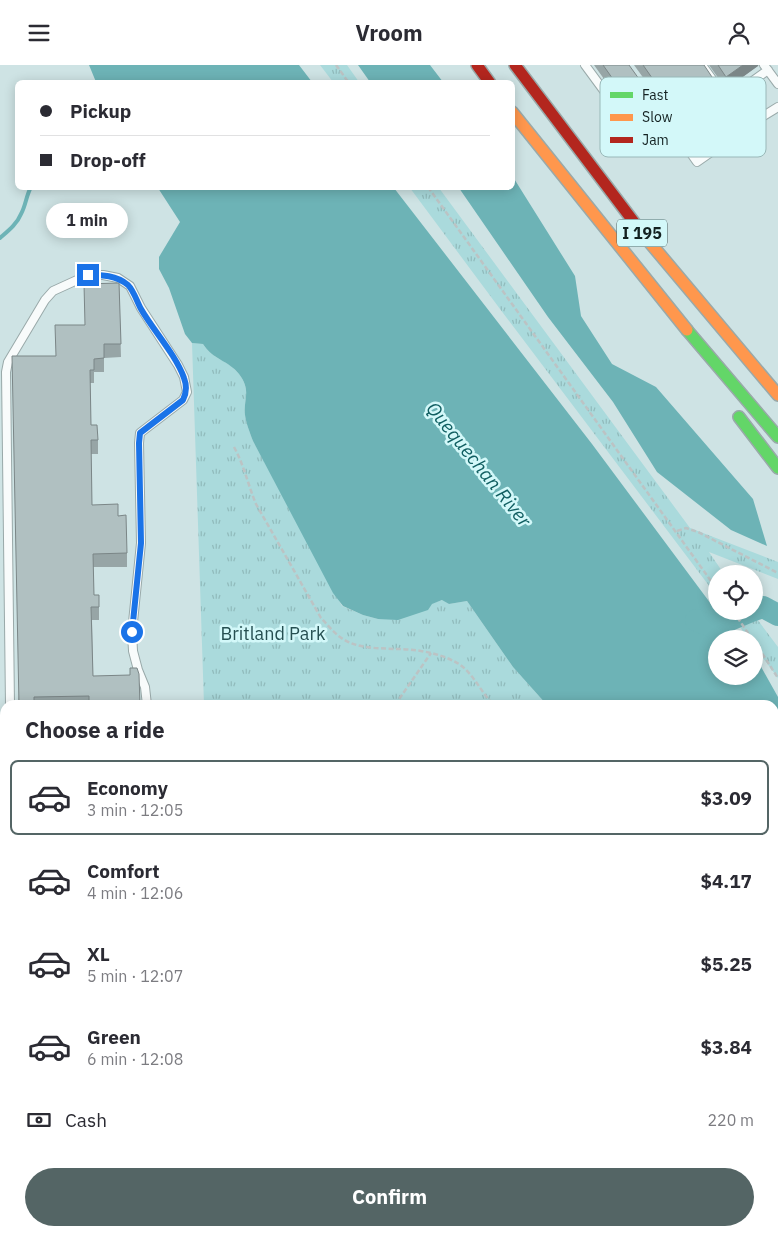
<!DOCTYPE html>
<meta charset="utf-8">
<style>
body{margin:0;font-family:"IBM Plex Sans",sans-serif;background:#f7f7f7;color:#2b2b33;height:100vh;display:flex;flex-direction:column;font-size:19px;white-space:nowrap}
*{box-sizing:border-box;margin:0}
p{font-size:16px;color:#7c7c81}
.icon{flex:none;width:28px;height:28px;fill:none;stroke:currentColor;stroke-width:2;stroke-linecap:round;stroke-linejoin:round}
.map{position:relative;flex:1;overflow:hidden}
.details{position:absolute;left:0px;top:635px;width:779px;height:536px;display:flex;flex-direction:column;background:#fff;border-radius:15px 15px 0 0;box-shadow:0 2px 12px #0003}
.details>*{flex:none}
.hud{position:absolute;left:15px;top:15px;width:500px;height:110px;border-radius:8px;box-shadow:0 2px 12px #0003;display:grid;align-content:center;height:110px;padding:0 25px;background:#fff}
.buttons{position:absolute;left:708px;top:500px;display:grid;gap:10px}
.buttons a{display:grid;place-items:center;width:55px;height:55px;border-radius:50%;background:#fff;box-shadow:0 2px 12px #0003;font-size:25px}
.end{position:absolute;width:22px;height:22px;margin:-11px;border:6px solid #1a73e8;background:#fff;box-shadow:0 0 0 2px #fff}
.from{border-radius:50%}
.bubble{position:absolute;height:35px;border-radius:18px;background:#fff;box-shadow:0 2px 12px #0003;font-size:16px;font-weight:700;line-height:35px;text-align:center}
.hud b{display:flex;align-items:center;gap:18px;height:48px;font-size:19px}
.hud b+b{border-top:1px solid #e1e1e2}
.hud i{width:12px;height:12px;background:#2b2b33}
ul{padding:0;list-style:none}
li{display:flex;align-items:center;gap:15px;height:75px;margin:0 10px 8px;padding:0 15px;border:2px solid transparent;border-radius:8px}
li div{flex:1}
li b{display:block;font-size:19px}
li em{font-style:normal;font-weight:700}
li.on{border-color:#546565}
li>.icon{width:45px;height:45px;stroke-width:1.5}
h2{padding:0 25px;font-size:22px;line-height:60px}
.pay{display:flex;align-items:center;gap:12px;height:55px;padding:0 25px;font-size:19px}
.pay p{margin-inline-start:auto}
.cta{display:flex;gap:10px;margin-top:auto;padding:10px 25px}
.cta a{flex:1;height:58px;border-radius:30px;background:#546565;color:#fff;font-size:20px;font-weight:700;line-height:58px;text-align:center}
header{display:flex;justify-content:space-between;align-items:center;height:65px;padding:0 25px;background:#fff;font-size:22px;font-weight:700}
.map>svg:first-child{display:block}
.park{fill:url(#park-tufts)}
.water{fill:#6db3b6}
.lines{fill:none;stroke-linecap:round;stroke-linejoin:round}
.stream{stroke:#6db3b6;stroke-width:4}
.river{stroke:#6db3b6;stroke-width:22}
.lane-casing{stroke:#99a9a9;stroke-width:10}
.street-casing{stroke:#99a9a9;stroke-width:18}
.fast-casing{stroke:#99a9a9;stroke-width:14}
.slow-casing{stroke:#99a9a9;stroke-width:14}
.jam-casing{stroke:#99a9a9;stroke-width:14}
.path{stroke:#bcc3c4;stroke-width:2.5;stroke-dasharray:5 2.5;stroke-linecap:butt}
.lane{stroke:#f8fbfb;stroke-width:8}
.street{stroke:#f8fbfb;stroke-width:15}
.fast{stroke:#63d668;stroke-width:11}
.slow{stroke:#ff974d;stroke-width:11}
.jam{stroke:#b3261e;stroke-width:11}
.wall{fill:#97a5a6}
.shaded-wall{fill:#7b8687}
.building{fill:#b0c0c1;stroke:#7b8687}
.route{stroke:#1a73e8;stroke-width:6}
.labels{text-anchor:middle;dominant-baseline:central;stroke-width:5;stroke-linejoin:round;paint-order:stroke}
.shield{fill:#d3f8f9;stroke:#4d6262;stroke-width:1}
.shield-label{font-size:16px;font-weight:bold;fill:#132121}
.park-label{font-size:18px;fill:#264f51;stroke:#d3f8f9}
.water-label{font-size:19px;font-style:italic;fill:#115f62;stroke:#d3f8f9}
.key{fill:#d3f8f9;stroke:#99b8b8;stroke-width:1}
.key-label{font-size:14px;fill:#132121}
</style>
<header><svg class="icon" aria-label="menu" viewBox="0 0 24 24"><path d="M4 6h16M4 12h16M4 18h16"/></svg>Vroom<svg class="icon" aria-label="person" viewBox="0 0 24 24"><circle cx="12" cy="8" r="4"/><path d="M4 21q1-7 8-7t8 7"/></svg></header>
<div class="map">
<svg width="778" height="1171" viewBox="0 0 778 1171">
<defs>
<pattern id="park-tufts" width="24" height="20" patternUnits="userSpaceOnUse" patternTransform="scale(1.25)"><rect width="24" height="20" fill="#aadadc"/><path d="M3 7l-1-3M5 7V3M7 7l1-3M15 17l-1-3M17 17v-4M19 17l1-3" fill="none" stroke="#91bbbc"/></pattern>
</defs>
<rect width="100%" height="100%" fill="#cee3e4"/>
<path class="park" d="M320,0H347L359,17H333Z
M410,123H439L690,463L778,497V514L709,487L724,509H716V530L500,244Z
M192,278L203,279C212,294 228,295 239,309C252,326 243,334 245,350C246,358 250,368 253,376L342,541L363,550L378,554L443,535L449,539L467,536L513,602L547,640H204Z
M728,546H751L778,582V613L754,581V574H749Z
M774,751L778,754V849L774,869Z"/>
<path class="water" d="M89,0H299L312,17H96Z
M358,0H430L443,17H370Z
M513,112L575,211L581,251L612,299L656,322L753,434L767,481L731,465L657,407L613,337L548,252L459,123L512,122Z
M158,123H394L592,379L737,574H716V611H754V593L760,600L778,632V754L774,751V640H547L513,602L467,536L449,539L442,535L432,539L428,545L398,555L378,554L363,550L343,541L333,528L253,376C250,368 246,358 245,350C243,334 252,326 239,309C228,295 213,295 203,279L192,278L185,269L169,223L159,204V192L180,157Z"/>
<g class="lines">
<path class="stream" d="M0,173C8,166 17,159 21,149C26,140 26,131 31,122"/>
<path class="river" d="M754,545L763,542L778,550
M696,555L713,562L751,546"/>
<g class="lane-casing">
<path id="lane" d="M585,0L646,83L656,85L768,5
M702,0L727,35
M764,0L778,19
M662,47L697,97L757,55L778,42
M10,640L6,307L8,297L45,235L53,226L88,210H103L118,213L130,221L141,243L178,300L184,312L187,327L183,335L140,368L139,378L141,478L132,567L133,586L138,605L145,622L147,640
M0,874L5,877
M0,912L5,913
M354,1167L360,1171
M536,1171L539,1166
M579,1171L582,1166
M620,1171L623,1166
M689,1171L692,1166"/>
</g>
<g class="street-casing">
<path id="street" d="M774,963L778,966
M0,1021H5
M66,1166V1171
M159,1171L160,1166
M282,1171L283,1166
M406,1171L407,1166"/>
</g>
<g class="fast-casing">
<path id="fast" d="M687,265L778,372
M739,352L778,403"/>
</g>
<g class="slow-casing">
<path id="slow" d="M512,47L687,265
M646,173L778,330
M0,823L5,827"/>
</g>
<g class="jam-casing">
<path id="jam" d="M477,0L490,18
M515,0L646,173
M503,1166L510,1171"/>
</g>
<path class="path" d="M336,0L349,18
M428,122L716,523
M234,382C244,400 248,420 256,439L321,553C327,559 333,567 340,572C356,584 377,583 396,584C416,584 441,588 459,599C474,609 481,628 494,640
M677,466L686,463L698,467L778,508
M733,546L752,574
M754,576L778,613
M395,640L431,588
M774,772L778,775
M774,858L778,837"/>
<use href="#lane" class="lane"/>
<use href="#street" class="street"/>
<use href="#fast" class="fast"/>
<use href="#slow" class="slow"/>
<use href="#jam" class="jam"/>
</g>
<path class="wall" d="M594,0H629L667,65L649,77Z
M634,0H704L716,30L676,58Z
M709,0H759L726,24Z
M119,218L121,292L104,293V307H94V318H90L91,360L98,375V389H91L92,440L118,451L127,488V502H93L94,530H99V555H92L93,611L140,640H18L56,291L85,260Z
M0,916H5V991H1Z
M5,1038V1068L2,1067V1076H0V1041Z
M0,1122H5V1166H51V1168L0,1169Z
M294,1166L345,1171H294Z
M363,1166H385L381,1171H369Z"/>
<path class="shaded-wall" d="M743,0H758V1L726,24V12Z
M716,18V30L676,58V47Z
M667,53V65L649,77V65Z
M143,1166H146L144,1171H142Z
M205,1166H207L206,1171H204Z
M267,1166H270L268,1171H266Z
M380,1166H385L381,1171H377Z"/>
<path class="building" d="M603,0H629L667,53L649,65Z
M643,0H704L716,18L676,47Z
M718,0H743L726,12Z
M119,218L121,279H104V293L94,294V305H90L91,360H97L98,375H91L92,440L118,439V451L126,450L127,488L93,489L94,530H99V542H91L93,611L130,610V603H137L139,609L140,640H89V631L34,632V640H19L12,291H56L55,260H85L84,219Z
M0,916H5V978H1Z
M778,1018V1171H694L697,1166H774V1025Z
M5,1038V1057L2,1056V1064H0V1041Z
M0,1122H5V1161H0Z
M80,1166H100L101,1171H79V1167Z
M125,1166H143L142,1171H124Z
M172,1166H205L204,1171H171Z
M236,1166H267L266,1171H235Z
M294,1166H345L344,1171H308L294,1168Z
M371,1166H380L377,1171Z
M446,1166H476L473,1171H443Z"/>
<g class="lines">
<path class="route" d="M88,210C102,210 116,210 128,220C134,226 137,237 141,244C153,265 176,290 184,313C187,321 187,327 183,335L140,368L139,378L141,478L132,567"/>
</g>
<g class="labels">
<rect class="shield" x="617" y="154.5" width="50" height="27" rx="4"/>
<g class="shield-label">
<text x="642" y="168">I 195</text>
</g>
<g class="park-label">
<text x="273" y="568">Britland Park</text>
</g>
<g class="water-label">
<text transform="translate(479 399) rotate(51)">Quequechan River</text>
</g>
</g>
<rect x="600" y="12" width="166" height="80" rx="8" class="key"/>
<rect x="610" y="27" width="23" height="6" fill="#63d668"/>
<rect x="610" y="49" width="23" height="7" fill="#ff974d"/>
<rect x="610" y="72" width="23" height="6" fill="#b3261e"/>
<g class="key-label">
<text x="642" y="35">Fast</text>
<text x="642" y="57">Slow</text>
<text x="642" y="80">Jam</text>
</g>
</svg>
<div class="buttons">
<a><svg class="icon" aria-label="locate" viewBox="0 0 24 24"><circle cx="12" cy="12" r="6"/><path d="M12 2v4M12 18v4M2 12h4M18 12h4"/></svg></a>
<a><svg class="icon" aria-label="layers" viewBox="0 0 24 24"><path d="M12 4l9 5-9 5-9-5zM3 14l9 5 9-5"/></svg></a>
</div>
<i class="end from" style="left:132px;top:567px"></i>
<i class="end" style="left:88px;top:210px"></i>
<div class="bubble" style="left:46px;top:138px;width:82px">1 min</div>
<div class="hud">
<b><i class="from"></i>Pickup</b>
<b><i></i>Drop-off</b>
</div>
<section class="details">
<h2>Choose a ride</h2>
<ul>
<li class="on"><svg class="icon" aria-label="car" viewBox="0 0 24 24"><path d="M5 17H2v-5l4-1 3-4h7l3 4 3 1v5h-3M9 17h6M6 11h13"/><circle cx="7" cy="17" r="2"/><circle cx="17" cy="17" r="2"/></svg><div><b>Economy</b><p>3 min · 12:05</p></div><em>$3.09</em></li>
<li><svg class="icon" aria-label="car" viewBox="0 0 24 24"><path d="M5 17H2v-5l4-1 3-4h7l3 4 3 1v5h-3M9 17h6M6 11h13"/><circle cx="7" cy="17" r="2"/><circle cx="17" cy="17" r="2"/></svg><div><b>Comfort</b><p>4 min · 12:06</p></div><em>$4.17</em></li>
<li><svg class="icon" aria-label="car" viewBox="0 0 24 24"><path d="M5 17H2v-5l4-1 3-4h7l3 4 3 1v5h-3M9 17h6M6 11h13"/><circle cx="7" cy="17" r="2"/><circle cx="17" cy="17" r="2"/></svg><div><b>XL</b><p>5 min · 12:07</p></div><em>$5.25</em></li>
<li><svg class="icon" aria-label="car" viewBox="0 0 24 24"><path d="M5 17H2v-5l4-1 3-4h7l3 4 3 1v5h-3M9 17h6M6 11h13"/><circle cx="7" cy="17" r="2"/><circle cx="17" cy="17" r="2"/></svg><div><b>Green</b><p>6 min · 12:08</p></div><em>$3.84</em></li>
</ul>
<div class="pay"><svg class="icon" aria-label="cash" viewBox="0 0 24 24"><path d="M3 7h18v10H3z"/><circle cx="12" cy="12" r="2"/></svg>Cash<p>220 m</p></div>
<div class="cta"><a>Confirm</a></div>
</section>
</div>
